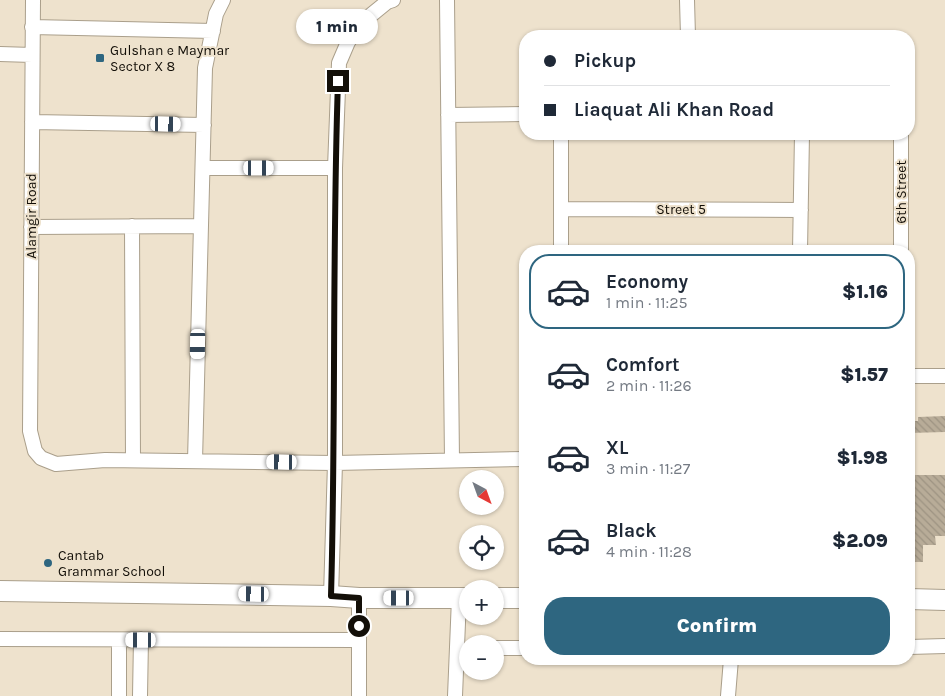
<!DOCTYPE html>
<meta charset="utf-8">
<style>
body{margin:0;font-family:Karla,sans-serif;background:#f6f6f7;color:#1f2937;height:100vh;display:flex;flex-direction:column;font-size:19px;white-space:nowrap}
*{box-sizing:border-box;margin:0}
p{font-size:16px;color:#747a83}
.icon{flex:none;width:28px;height:28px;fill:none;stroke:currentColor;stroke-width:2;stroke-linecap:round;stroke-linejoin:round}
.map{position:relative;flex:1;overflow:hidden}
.sheet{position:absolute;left:519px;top:245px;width:396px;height:420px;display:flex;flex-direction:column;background:#fff;border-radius:20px;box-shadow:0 1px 4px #0004}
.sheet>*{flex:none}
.banner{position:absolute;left:519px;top:30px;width:396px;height:110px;border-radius:20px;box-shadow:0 1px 4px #0004;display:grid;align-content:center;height:110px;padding:0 25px;background:#fff}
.needle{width:32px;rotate:139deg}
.buttons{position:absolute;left:459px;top:470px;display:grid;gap:10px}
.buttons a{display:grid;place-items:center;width:45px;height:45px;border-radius:50%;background:#fff;box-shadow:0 1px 4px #0004;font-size:25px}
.end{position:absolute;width:22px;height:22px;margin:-11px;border:6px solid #130f08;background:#fff;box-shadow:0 0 0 2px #fff}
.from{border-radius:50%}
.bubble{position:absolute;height:35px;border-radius:18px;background:#fff;box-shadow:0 1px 4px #0004;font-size:16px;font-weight:800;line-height:35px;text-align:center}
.car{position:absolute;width:15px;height:30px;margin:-15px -8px;border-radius:6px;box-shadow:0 0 4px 1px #0007;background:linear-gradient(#fff 24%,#345 0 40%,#fff 0 76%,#345 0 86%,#fff 0)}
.banner b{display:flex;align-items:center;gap:18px;height:48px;font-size:19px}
.banner b+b{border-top:1px solid #e0e1e3}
.banner i{width:12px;height:12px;background:#1f2937}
ul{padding:9px 0 0;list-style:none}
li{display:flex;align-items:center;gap:15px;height:75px;margin:0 10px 8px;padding:0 15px;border:2px solid transparent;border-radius:20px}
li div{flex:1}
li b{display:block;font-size:19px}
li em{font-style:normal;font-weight:800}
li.selected{border-color:#2e6680}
li>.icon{width:45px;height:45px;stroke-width:1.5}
.primary-button{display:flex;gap:10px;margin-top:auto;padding:10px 25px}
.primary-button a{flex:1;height:58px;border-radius:20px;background:#2e6680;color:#fff;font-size:20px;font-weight:800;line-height:58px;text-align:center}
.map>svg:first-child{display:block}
.building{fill:url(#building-back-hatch)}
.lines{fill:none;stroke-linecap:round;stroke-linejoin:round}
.street-casing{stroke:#aa9f8b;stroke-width:16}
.secondary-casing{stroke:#aa9f8b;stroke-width:22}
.street{stroke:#fff;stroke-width:14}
.secondary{stroke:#fff;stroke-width:20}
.route{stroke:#130f08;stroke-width:6}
.poi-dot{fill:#2e6680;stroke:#eee2cd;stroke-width:2}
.labels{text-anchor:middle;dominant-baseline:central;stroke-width:4;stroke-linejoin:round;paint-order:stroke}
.poi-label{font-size:14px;fill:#130f08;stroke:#eee2cd;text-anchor:start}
.street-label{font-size:14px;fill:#130f08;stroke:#eee2cd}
</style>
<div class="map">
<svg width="945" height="696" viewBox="0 0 945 696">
<defs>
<pattern id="building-back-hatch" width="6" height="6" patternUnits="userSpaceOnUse" patternTransform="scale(1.25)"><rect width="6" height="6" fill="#b8ac98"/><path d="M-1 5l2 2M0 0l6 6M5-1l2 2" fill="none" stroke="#9d9382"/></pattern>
</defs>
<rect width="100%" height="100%" fill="#eee2cd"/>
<path class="building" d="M945,416V432L909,433V421H918V417Z
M909,475H945V536H935L936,545H923V562H909Z"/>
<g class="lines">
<g class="street-casing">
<path id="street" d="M33,0L30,431L35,451L41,458L56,464L105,460L335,463L525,459
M447,0L452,460
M687,0L688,36
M32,27L213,31
M0,54L32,55
M448,115L525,114
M32,122L204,125
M901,134V251
M203,168H335
M561,209L801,210
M132,226L133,460
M31,227L201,226
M561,251V134
M800,251L802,134
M909,376H945
M195,461L205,68L216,14L223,0
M331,596L335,463V168L339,63L348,42L360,24L387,2L393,0
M359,598V696
M0,639L359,640
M119,640V696
M909,647L945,646
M495,648H525
M140,696L141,639
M455,696L459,598
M728,696L731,659"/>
</g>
<g class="secondary-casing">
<path id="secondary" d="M0,591L331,596L359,598H468
M495,598H525
M909,599L945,600"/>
</g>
<use href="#street" class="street"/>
<use href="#secondary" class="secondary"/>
</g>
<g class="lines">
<path class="route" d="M338,81C332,252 336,424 331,596L359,598V626"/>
</g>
<g class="poi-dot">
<rect x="95" y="53" width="10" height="10" rx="2.5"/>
<circle cx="48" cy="563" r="5"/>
</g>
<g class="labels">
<g class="poi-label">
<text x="110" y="50">Gulshan e Maymar<tspan x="110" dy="16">Sector X 8</tspan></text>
<text x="58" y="555">Cantab<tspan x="58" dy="16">Grammar School</tspan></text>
</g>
<g class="street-label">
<text transform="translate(901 192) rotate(-90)">6th Street</text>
<text x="681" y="209">Street 5</text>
<text transform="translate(31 216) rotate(-90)">Alamgir Road</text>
</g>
</g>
</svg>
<div class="buttons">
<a><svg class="needle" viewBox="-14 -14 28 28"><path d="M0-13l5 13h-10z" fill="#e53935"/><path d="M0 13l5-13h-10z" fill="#747a83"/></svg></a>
<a><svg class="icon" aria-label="locate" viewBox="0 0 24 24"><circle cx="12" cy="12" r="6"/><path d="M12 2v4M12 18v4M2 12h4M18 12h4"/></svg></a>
<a>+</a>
<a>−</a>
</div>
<i class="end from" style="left:359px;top:626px"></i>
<i class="end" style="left:338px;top:81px"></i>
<div class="bubble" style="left:296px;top:9px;width:82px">1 min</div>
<i class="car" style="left:166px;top:124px;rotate:91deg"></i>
<i class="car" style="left:259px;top:168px;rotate:90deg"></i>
<i class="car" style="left:198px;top:344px;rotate:181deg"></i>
<i class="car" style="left:282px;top:462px;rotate:271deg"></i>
<i class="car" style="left:254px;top:594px;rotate:271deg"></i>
<i class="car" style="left:399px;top:598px;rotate:270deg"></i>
<i class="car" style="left:141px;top:640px;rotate:270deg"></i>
<div class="banner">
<b><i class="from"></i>Pickup</b>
<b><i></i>Liaquat Ali Khan Road</b>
</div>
<section class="sheet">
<ul>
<li class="selected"><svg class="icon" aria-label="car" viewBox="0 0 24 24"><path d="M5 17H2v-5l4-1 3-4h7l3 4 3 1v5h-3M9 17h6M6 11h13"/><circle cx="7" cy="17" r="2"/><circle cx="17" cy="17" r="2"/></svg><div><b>Economy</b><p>1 min · 11:25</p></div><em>$1.16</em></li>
<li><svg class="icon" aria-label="car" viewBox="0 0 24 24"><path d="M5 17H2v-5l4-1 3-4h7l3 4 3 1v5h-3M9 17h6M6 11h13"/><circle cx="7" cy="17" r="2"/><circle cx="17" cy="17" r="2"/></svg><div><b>Comfort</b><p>2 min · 11:26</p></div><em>$1.57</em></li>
<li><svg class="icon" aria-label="car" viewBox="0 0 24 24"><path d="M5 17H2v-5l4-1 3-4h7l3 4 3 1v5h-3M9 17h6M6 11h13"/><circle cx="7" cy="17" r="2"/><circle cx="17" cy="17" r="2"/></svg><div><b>XL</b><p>3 min · 11:27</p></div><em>$1.98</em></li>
<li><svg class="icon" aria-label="car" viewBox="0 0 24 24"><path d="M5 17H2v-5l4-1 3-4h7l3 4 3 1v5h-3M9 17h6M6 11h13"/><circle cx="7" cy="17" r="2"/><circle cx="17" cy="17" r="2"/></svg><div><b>Black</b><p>4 min · 11:28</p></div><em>$2.09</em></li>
</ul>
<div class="primary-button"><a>Confirm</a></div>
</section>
</div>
